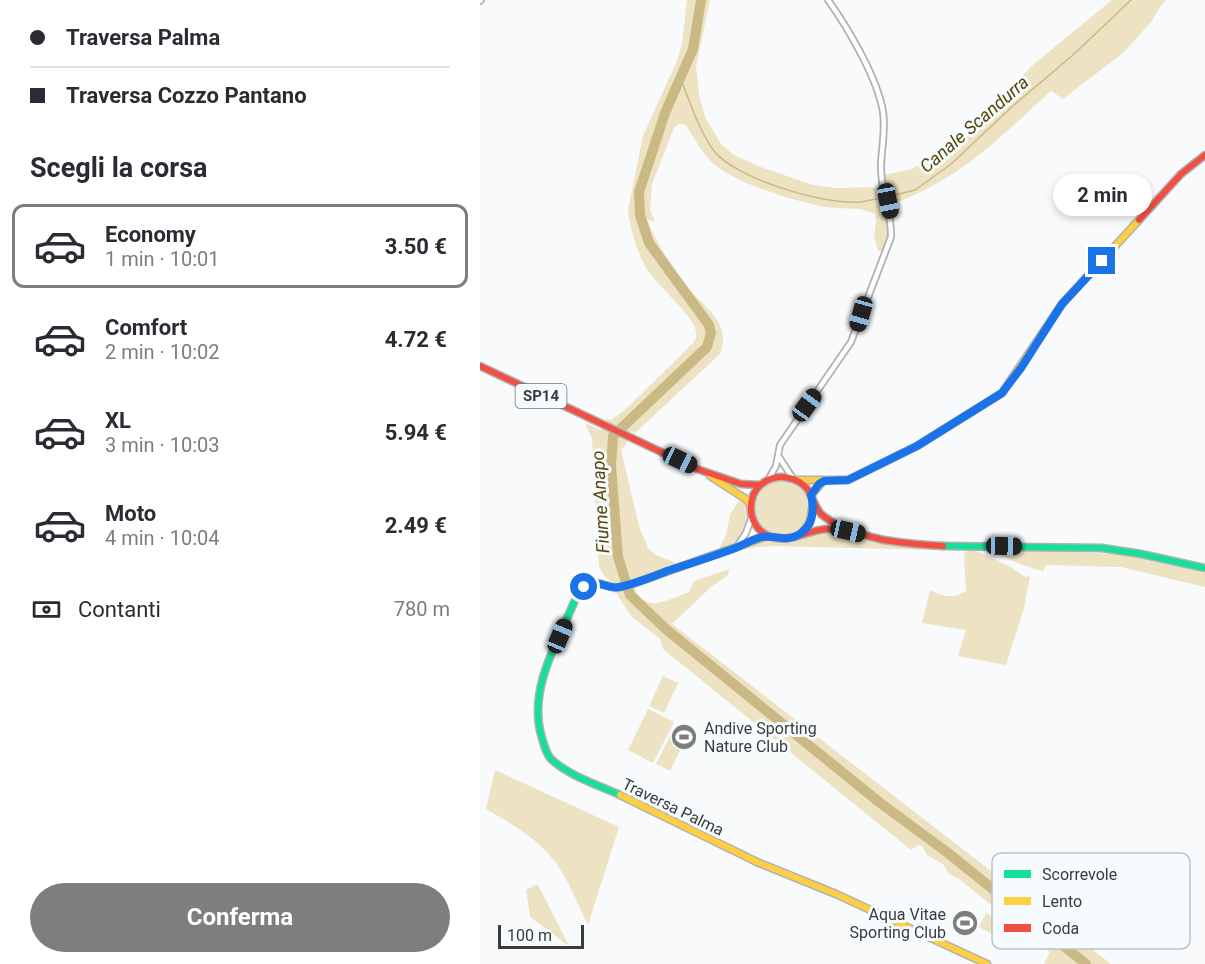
<!DOCTYPE html>
<html lang="it">
<meta charset="utf-8">
<style>
body{margin:0;font-family:Roboto,sans-serif;background:#f7f7f7;color:#2b2b33;height:100vh;display:flex;flex-direction:column;font-size:22px;white-space:nowrap}
*{box-sizing:border-box;margin:0}
p{font-size:20px;color:#7c7c81}
.icon{flex:none;width:33px;height:33px;fill:none;stroke:currentColor;stroke-width:2;stroke-linecap:round;stroke-linejoin:round}
.map{position:relative;flex:1;overflow:hidden}
.details{display:flex;flex-direction:column;background:#fff;width:480px}
.details>*{flex:none}
.guide{display:grid;align-content:center;height:132px;padding:0 30px;background:#fff}
.scale{position:absolute;left:18px;bottom:15px;width:86px;box-sizing:border-box;padding-left:6px;border:3px solid #393c3e;border-top:0;font-size:16px;line-height:21px;white-space:nowrap;color:#393c3e;-webkit-text-stroke:4px #f6fbfe;paint-order:stroke}
.end{position:absolute;width:27px;height:27px;margin:-14px;border:8px solid #1a73e8;background:#fff;box-shadow:0 0 0 3px #fff}
.from{border-radius:50%}
.bubble{position:absolute;height:42px;border-radius:21px;background:#fff;box-shadow:0 3px 9px #0003;font-size:20px;font-weight:700;line-height:42px;text-align:center}
.car{position:absolute;width:18px;height:36px;margin:-18px -9px;border-radius:8px;box-shadow:0 0 4px 2px #0007;background:linear-gradient(#222 24%,#8ab4d8 0 40%,#222 0 76%,#8ab4d8 0 86%,#222 0)}
.guide b{display:flex;align-items:center;gap:21px;height:57px;font-size:22px}
.guide b+b{border-top:2px solid #e1e1e2}
.guide i{width:15px;height:15px;background:#2b2b33}
ul{padding:0;list-style:none}
li{display:flex;align-items:center;gap:18px;height:84px;margin:0 12px 9px;padding:0 18px;border:3px solid transparent;border-radius:12px}
li div{flex:1}
li b{display:block;font-size:22px}
li em{font-style:normal;font-weight:700}
li.active{border-color:#7c7e80}
li>.icon{width:54px;height:54px;stroke-width:1.5}
h2{padding:0 30px;font-size:27px;line-height:72px}
.pay{display:flex;align-items:center;gap:15px;height:66px;padding:0 30px;font-size:22px}
.pay p{margin-inline-start:auto}
.primary-button{display:flex;gap:12px;margin-top:auto;padding:12px 30px}
.primary-button a{flex:1;height:69px;border-radius:36px;background:#7c7e80;color:#fff;font-size:24px;font-weight:700;line-height:69px;text-align:center}
main{display:flex;flex:1;min-height:0}
.map>svg:first-child{display:block}
.green{fill:#ede2c2}
.lines{fill:none;stroke-linecap:round;stroke-linejoin:round}
.stream{stroke:#cab985;stroke-width:1.5}
.river{stroke:#cab985;stroke-width:10}
.street-casing{stroke:#afb1b3;stroke-width:8}
.fast-casing{stroke:#afb1b3;stroke-width:9}
.slow-casing{stroke:#afb1b3;stroke-width:9}
.jam-casing{stroke:#afb1b3;stroke-width:9}
.street{stroke:#fefeff;stroke-width:4.5}
.fast{stroke:#16e098;stroke-width:6}
.slow{stroke:#ffcf43;stroke-width:6}
.jam{stroke:#f24e42;stroke-width:6}
.route{stroke:#1a73e8;stroke-width:8}
.labels{text-anchor:middle;dominant-baseline:central;stroke-width:6;stroke-linejoin:round;paint-order:stroke}
.shield{fill:#f6fbfe;stroke:#727578;stroke-width:1.5}
.shield-label{font-size:15px;font-weight:bold;fill:#393c3e}
.poi-label{font-size:16px;fill:#393c3e;stroke:#f6fbfe;text-anchor:start}
.street-label{font-size:16px;fill:#393c3e;stroke:#f6fbfe}
.water-label{font-size:18px;font-style:italic;fill:#584609;stroke:#f6fbfe}
.key{fill:#f6fbfe;stroke:#bdc2c4;stroke-width:1.5}
.key-label{font-size:16px;fill:#393c3e}
</style>
<main>
<section class="details">
<div class="guide">
<b><i class="from"></i>Traversa Palma</b>
<b><i></i>Traversa Cozzo Pantano</b>
</div>
<h2>Scegli la corsa</h2>
<ul>
<li class="active"><svg class="icon" aria-label="car" viewBox="0 0 24 24"><path d="M5 17H2v-5l4-1 3-4h7l3 4 3 1v5h-3M9 17h6M6 11h13"/><circle cx="7" cy="17" r="2"/><circle cx="17" cy="17" r="2"/></svg><div><b>Economy</b><p>1 min · 10:01</p></div><em>3.50 €</em></li>
<li><svg class="icon" aria-label="car" viewBox="0 0 24 24"><path d="M5 17H2v-5l4-1 3-4h7l3 4 3 1v5h-3M9 17h6M6 11h13"/><circle cx="7" cy="17" r="2"/><circle cx="17" cy="17" r="2"/></svg><div><b>Comfort</b><p>2 min · 10:02</p></div><em>4.72 €</em></li>
<li><svg class="icon" aria-label="car" viewBox="0 0 24 24"><path d="M5 17H2v-5l4-1 3-4h7l3 4 3 1v5h-3M9 17h6M6 11h13"/><circle cx="7" cy="17" r="2"/><circle cx="17" cy="17" r="2"/></svg><div><b>XL</b><p>3 min · 10:03</p></div><em>5.94 €</em></li>
<li><svg class="icon" aria-label="car" viewBox="0 0 24 24"><path d="M5 17H2v-5l4-1 3-4h7l3 4 3 1v5h-3M9 17h6M6 11h13"/><circle cx="7" cy="17" r="2"/><circle cx="17" cy="17" r="2"/></svg><div><b>Moto</b><p>4 min · 10:04</p></div><em>2.49 €</em></li>
</ul>
<div class="pay"><svg class="icon" aria-label="cash" viewBox="0 0 24 24"><path d="M3 7h18v10H3z"/><circle cx="12" cy="12" r="2"/></svg>Contanti<p>780 m</p></div>
<div class="primary-button"><a>Conferma</a></div>
</section>
<div class="map">
<svg width="725" height="964" viewBox="0 0 725 964">
<rect width="100%" height="100%" fill="#f8fafc"/>
<path class="green" d="M207,0H230L216,66L219,94L225,117L241,144L254,155L278,166L333,185L356,188L409,187L405,175L432,169L459,154L485,133L554,64L632,0H686L678,10L671,22L643,53L583,99L571,91C520,137 481,179 414,203L413,200L406,202C408,220 410,234 403,251H398L394,236L396,222L395,214C381,206 362,210 346,207C316,202 258,184 235,165C222,154 215,138 205,124H199L194,128L172,184L170,209L175,222L167,219C177,246 194,268 211,291C221,303 238,315 242,331C244,339 243,347 240,354L155,433L151,431L147,436V443L141,450L159,526L168,548L176,555L198,564L151,581C164,615 182,602 209,592L214,581L250,569L247,576L231,587L192,624L631,964H564L570,952L479,879L469,874L463,864L447,855L442,846L438,845L431,850L183,649L180,639L152,617L138,596L135,584L124,576L119,566L112,439L105,423L121,430L127,418L131,420L146,409L210,346C212,344 215,341 216,338C222,320 173,284 164,264C156,248 150,228 148,210L163,136L197,61L202,44Z
M274 508a28 28 0 1 1 56 0a28 28 0 1 1-56 0Z
M258,497C280,516 263,543 239,549L246,535L250,515L260,499Z
M346,532L404,544L453,550L295,546L276,547L253,552L281,540L307,543L332,533Z
M494,550L529,566L545,577L550,576L544,608L526,665L478,656L486,630L442,623L450,590C462,597 474,599 486,591L484,554L487,551Z
M508,550L639,554L725,573V587L641,567L566,565L563,571C547,568 537,562 521,556C516,554 513,555 508,550Z
M183,676L198,683L184,713L169,706Z
M168,709L194,722L173,763L148,750Z
M190,736L204,743L190,771L176,764Z
M15,770L139,827L108,925C98,905 89,881 76,863C58,839 32,824 6,809Z
M57,884L58,885L89,946L50,917L46,890Z
M506,913L531,927L524,940L499,927Z"/>
<g class="lines">
<path class="stream" d="M201,79C210,103 219,130 234,151C256,179 344,205 380,202C387,201 395,199 402,198
M407,197L435,190L470,165L535,104L593,55L651,0"/>
<path class="river" d="M221,0L213,49L185,113L159,192L160,215L169,243L229,325L231,333L227,347L133,436L131,466L138,557L150,595L187,630L399,802L468,853L606,964"/>
<g class="street-casing">
<path id="street" d="M0,1L1,0
M299,457L312,477
M288,480L296,466L300,445L371,342L411,237C412,213 401,191 401,168C401,149 406,131 403,112C398,79 368,28 348,0
M257,546L266,533L271,519"/>
</g>
<g class="fast-casing">
<path id="fast" d="M322,533L330,522L333,503
M463,546L622,548L661,554L725,568
M140,795C118,785 89,776 71,759C66,754 64,745 62,738C47,690 78,641 96,598L104,587L114,582L136,588L152,584L287,536"/>
</g>
<g class="slow-casing">
<path id="slow" d="M230,476L266,499L271,506
M317,480H368L437,446L522,393L582,304L659,220
M331,495L343,481
M140,795L277,862L356,894L507,964"/>
</g>
<g class="jam-casing">
<path id="jam" d="M659,220L701,174L725,155
M0,366L217,469L261,484L280,485
M368,531C359,526 349,521 341,514C335,507 333,498 328,490C318,476 297,473 283,483C274,489 270,500 271,511C272,523 280,534 292,537C311,543 328,530 346,529C365,528 385,536 404,540C423,543 443,545 463,546"/>
</g>
<use href="#street" class="street"/>
<use href="#fast" class="fast"/>
<use href="#slow" class="slow"/>
<use href="#jam" class="jam"/>
</g>
<g class="lines">
<path class="route" d="M104,587C117,577 126,590 139,587C155,584 172,577 187,571C209,564 231,557 253,549C261,546 269,541 278,538C292,533 304,543 318,535C333,527 335,510 331,495L339,484L344,481L368,480L437,446L522,393L541,368L582,304L622,261"/>
</g>
<defs>
<g id="stadium-disc" transform="scale(1.35)"><circle r="9.5" fill="#7c7e80" stroke="#f6fbfe"/><path d="M0-5a6.5 5 0 1 0 0 10a6.5 5 0 1 0 0-10ZM-3.5-1.8h7v3.6h-7Z" fill="#fff"/></g>
</defs>
<g fill-rule="evenodd">
<use href="#stadium-disc" x="204" y="737"/>
<use href="#stadium-disc" x="485" y="923"/>
</g>
<g class="labels">
<rect class="shield" x="35.5" y="384" width="51" height="24" rx="4.5"/>
<g class="shield-label">
<text x="61" y="396">SP14</text>
</g>
<g class="poi-label">
<text x="224" y="728">Andive Sporting<tspan x="224" dy="18">Nature Club</tspan></text>
<text x="466" y="914" text-anchor="end">Aqua Vitae<tspan x="466" dy="18">Sporting Club</tspan></text>
</g>
<g class="street-label">
<text transform="translate(193 807) rotate(26)">Traversa Palma</text>
</g>
<g class="water-label">
<text transform="translate(494 124) rotate(-41)">Canale Scandurra</text>
<text transform="translate(120 502) rotate(-93)">Fiume Anapo</text>
</g>
</g>
<rect x="512" y="853" width="198" height="96" rx="9" class="key"/>
<rect x="524" y="870" width="27" height="8" fill="#16e098"/>
<rect x="524" y="897" width="27" height="8" fill="#ffcf43"/>
<rect x="524" y="924" width="27" height="8" fill="#f24e42"/>
<g class="key-label">
<text x="562" y="880">Scorrevole</text>
<text x="562" y="907">Lento</text>
<text x="562" y="934">Coda</text>
</g>
</svg>
<div class="scale">100 m</div>
<i class="end from" style="left:104px;top:587px"></i>
<i class="end" style="left:622px;top:261px"></i>
<div class="bubble" style="left:573px;top:174px;width:99px">2 min</div>
<i class="car" style="left:408px;top:201px;rotate:169deg"></i>
<i class="car" style="left:381px;top:314px;rotate:196deg"></i>
<i class="car" style="left:327px;top:405px;rotate:36deg"></i>
<i class="car" style="left:200px;top:460px;rotate:115deg"></i>
<i class="car" style="left:368px;top:531px;rotate:103deg"></i>
<i class="car" style="left:524px;top:546px;rotate:91deg"></i>
<i class="car" style="left:80px;top:636px;rotate:23deg"></i>
</div>
</main>
